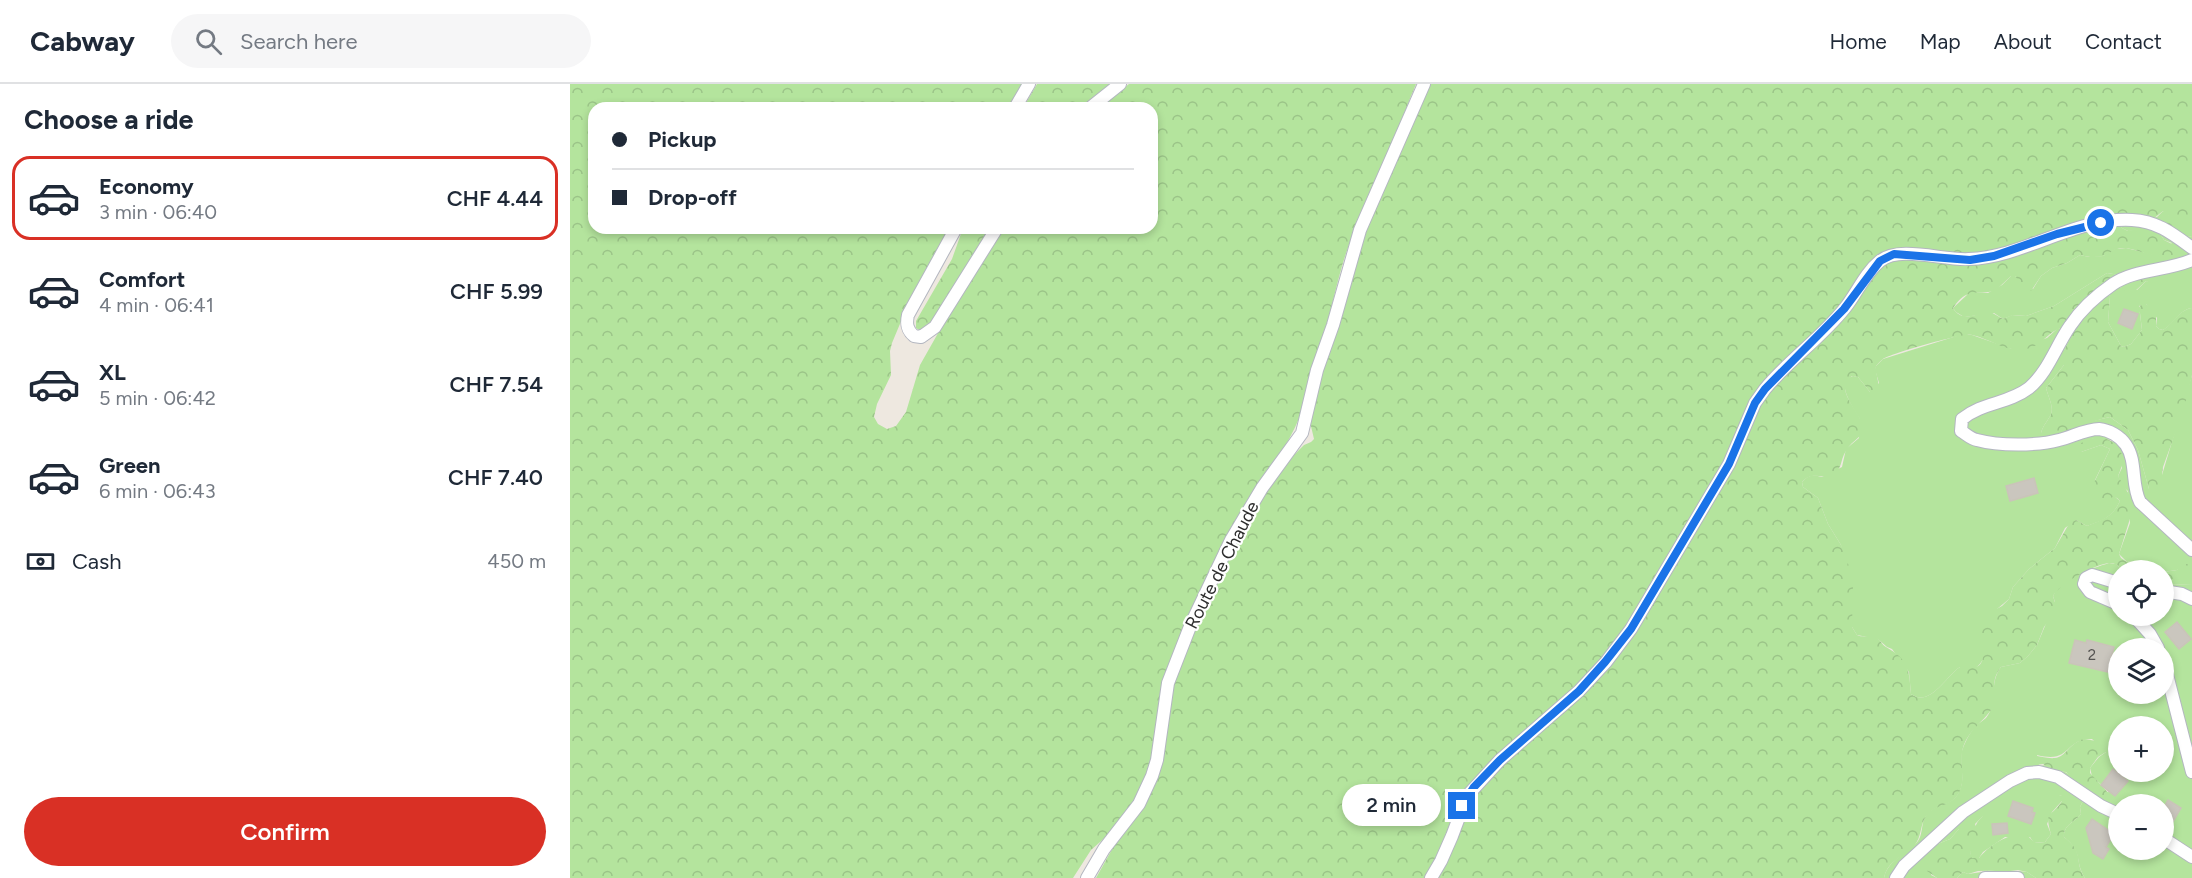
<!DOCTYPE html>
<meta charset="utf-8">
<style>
body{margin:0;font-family:Figtree,sans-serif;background:#f6f6f7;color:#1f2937;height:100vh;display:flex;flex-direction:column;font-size:22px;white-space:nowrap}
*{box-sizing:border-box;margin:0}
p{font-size:20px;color:#747a83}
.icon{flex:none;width:33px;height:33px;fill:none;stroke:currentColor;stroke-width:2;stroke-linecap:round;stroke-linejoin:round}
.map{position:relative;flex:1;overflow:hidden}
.panel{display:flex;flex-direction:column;background:#fff;width:570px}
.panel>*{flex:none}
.banner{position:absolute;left:18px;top:18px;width:570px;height:132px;border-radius:18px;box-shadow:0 3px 9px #0003;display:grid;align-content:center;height:132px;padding:0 24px;background:#fff}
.controls{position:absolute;left:1538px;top:476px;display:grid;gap:12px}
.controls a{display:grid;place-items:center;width:66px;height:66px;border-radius:50%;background:#fff;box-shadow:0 3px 9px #0003;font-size:30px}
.end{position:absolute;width:27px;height:27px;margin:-14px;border:8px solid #1a73e8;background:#fff;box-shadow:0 0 0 3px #fff}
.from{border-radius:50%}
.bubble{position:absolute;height:42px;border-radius:21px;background:#fff;box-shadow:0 3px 9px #0003;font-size:20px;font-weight:600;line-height:42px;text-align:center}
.banner b{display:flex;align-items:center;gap:21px;height:57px;font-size:22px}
.banner b+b{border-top:2px solid #e0e1e3}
.banner i{width:15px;height:15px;background:#1f2937}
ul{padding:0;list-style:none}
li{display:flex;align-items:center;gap:18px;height:84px;margin:0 12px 9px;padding:0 12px;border:3px solid transparent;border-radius:18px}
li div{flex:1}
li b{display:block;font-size:22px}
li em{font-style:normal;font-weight:600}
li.active{border-color:#d93025}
li>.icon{width:54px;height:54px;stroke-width:1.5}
h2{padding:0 24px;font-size:27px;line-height:72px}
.pay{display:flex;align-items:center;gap:15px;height:66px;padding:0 24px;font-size:22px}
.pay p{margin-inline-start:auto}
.button{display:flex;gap:12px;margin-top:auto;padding:12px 24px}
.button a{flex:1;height:69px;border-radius:36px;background:#d93025;color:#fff;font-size:24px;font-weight:600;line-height:69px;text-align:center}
header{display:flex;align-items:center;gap:36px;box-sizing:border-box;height:84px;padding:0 30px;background:#fff;border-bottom:2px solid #e0e1e3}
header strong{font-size:28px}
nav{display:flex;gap:33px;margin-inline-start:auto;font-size:21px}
.search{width:420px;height:54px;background:#f6f6f7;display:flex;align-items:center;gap:15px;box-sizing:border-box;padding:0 21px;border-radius:33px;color:#747a83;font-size:22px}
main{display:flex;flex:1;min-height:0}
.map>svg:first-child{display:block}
.grass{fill:#b4e49d;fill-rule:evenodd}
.forest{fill:url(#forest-crowns)}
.building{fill:#cac6be;stroke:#cac4b9;stroke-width:1.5}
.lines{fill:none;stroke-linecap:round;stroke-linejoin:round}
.minor-casing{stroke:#b3b6c0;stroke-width:14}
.minor{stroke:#fff;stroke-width:12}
.route{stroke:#1a73e8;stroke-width:8}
.labels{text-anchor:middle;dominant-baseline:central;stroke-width:4.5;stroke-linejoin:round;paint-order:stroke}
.number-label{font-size:15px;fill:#545351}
.street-label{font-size:18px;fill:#2d2d2d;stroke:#fff}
</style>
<header>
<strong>Cabway</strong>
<div class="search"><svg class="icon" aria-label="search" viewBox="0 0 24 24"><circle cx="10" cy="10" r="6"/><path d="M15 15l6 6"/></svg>Search here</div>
<nav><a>Home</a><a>Map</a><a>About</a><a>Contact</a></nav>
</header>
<main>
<section class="panel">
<h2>Choose a ride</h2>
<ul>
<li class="active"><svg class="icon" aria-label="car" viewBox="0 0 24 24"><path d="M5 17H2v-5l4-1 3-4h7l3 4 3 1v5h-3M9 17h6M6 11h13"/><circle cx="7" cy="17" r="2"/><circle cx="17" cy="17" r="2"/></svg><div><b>Economy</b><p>3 min · 06:40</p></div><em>CHF 4.44</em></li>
<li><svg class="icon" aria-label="car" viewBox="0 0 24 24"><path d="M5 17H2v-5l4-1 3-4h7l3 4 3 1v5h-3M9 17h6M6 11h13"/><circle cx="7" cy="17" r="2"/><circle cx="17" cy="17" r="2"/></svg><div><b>Comfort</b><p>4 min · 06:41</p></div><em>CHF 5.99</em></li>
<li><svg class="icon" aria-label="car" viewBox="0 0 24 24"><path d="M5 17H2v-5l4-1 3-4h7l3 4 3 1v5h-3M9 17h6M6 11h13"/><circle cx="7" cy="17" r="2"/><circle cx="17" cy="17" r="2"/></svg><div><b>XL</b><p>5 min · 06:42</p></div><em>CHF 7.54</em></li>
<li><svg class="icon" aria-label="car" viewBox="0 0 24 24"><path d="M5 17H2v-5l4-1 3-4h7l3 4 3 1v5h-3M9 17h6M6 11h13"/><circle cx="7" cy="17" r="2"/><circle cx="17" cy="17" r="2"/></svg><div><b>Green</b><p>6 min · 06:43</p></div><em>CHF 7.40</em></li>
</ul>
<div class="pay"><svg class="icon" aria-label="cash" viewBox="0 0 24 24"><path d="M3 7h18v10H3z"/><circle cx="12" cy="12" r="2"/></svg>Cash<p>450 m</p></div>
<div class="button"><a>Confirm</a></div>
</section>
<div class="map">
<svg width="1622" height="794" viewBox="0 0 1622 794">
<defs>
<pattern id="forest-crowns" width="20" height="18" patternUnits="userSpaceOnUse" patternTransform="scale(1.5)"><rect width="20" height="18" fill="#b4e49d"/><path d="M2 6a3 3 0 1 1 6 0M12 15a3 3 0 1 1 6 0" fill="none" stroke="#9bc488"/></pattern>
</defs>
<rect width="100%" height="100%" fill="#eee8e0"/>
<path class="grass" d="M1593,127L1596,128L1618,153L1622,152V224C1610,225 1604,240 1593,246L1589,245L1586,242L1587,234L1576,220L1569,222L1572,246L1561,260L1554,263L1551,262L1538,238L1540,212L1535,204L1536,201L1567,206L1576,197L1579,198L1583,190L1574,195L1537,189L1484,222L1456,232L1443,231L1433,235L1424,229L1394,233L1386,228L1383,224L1398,210L1403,208L1418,209L1432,201L1441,192H1445L1463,205L1471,192L1482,184L1497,179L1510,171L1519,173L1533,172L1545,165L1556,164L1585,171L1602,159L1594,156L1588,146L1558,147L1552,144L1550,140L1587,133Z
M1491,244L1499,249V256L1494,266V281L1476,304C1478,312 1484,323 1481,330C1478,337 1473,341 1471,349L1540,333L1558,346L1568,366L1579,405L1592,391L1622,291V480L1607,486L1593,488V486C1579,486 1571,475 1557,478L1549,470L1560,439L1558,407L1553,403L1548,392L1552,384L1542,356L1523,354L1511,368L1531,361L1540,365L1525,396L1550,417C1542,434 1533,436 1517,442L1506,436L1495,444L1485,464L1459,485L1443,503L1439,515L1427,525L1413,575C1405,589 1403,582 1390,583C1376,592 1360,624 1341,610L1339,588L1322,565L1317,563L1308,555L1287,551L1282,543L1281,522L1271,461L1258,440L1248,414L1233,403L1232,398C1238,391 1243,390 1252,393L1272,383L1276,365L1289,354L1290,335C1285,328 1272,307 1275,298C1276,295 1280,293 1283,292L1288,293L1300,308L1309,299L1306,289V282L1313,275L1390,251H1402L1442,265L1477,254L1487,245Z
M1539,479L1546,480L1552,486H1548V531H1593V500L1622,501V794H1515C1504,777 1514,769 1494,753C1493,741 1505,738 1511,730L1510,723L1515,713L1539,708L1522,692L1520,684L1529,673L1536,668L1522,655C1493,655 1502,680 1467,671L1469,682L1476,681L1485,687L1495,688L1500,691L1489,711L1492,712V717L1482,728L1477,740L1481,750L1475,758L1464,759L1460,753H1435L1413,768L1409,774H1401L1400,768C1408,754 1399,744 1413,732L1389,745L1380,755L1363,762L1361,791L1367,794H1314C1318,775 1337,771 1348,757C1354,749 1350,736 1359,728C1369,719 1382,722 1389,708C1396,695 1389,681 1392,667C1394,660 1400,648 1405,643C1408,639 1413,637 1416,634C1429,618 1418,600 1431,583L1450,579L1458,572L1467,561L1485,518L1483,512C1492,493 1521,485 1539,479ZM1548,564H1593V609H1548ZM1548,642H1593V687H1548ZM1548,720H1593V765H1548Z
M1432,785L1457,788L1466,794H1387L1393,788L1398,790Z"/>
<path class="forest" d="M0,0H454L440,24H24V144H382L337,223L322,259L320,267L321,291L307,320L304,333L308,340L317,345L326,342L336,328L350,281L393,205L435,144H582V24H528L559,0H846C838,18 832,37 824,55C806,97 785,138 772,182C754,245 745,322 706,376L596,593L590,609L583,673L573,698L561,723L538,751L521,766L503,794H0Z
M467,0H543L511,24H453Z
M858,0H1622V152C1611,156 1604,147 1597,140L1599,132L1593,127L1583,135L1550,140L1552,144L1558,147L1579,143L1588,146L1594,156L1608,163L1609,166C1596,182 1571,165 1555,164C1545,163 1541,169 1533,172C1525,174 1517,173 1510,171L1497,179L1482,184L1471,192L1461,207L1456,206L1445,192H1441L1425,207C1406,211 1397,203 1383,224C1392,239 1406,230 1419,227L1433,235L1442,231L1456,232L1484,222L1537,189L1569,194C1577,195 1581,190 1589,192L1591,195L1586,202L1576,197L1563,209L1554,206L1548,201L1535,204L1540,212L1538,238L1551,262L1554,263L1561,260L1572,246L1570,229L1567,225L1572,220H1576L1586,228V242L1589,245L1593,246C1603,240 1610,225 1622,224V291L1614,325L1593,383L1592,391L1596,402L1592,409L1582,408L1579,405L1568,366L1558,346L1540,333C1517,337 1497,350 1473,354L1471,349C1473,341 1478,337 1481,330C1484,323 1478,312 1476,304L1494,281V266L1499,256V249L1491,244C1480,247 1472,260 1460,264C1439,271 1421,255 1402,251C1392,249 1323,269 1313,275C1310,277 1308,280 1306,282C1305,291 1312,302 1306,310L1300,308L1288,293L1282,292C1261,307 1295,330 1294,348C1288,355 1280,359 1276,367C1269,378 1274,383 1261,393C1249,393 1241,388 1232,398L1233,403L1248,414L1258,440L1271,461L1280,485L1283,501L1282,543L1287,551C1293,554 1300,551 1306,553C1310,555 1312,561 1316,563C1339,576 1339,585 1341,610C1360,624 1376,592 1390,583C1406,582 1412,588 1414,566L1408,558V547L1412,538L1419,529L1432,522L1439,515L1443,503L1459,485L1485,464L1500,438L1506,436L1517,442C1533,435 1542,434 1550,417L1547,414L1543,413C1535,417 1529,418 1522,412L1521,405L1540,365L1531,361L1511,368L1507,366C1513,344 1568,351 1548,392L1563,417V425L1549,470L1551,474L1557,478C1569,476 1576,481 1587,486H1552C1548,482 1546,479 1540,479C1527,479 1489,500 1483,512L1487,525L1474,543L1467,561L1458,572L1450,579L1431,583C1421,596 1425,605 1425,620C1415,638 1395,647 1392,669C1390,684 1397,700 1386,713C1379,722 1366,721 1359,729C1349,738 1353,752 1344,762C1334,774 1318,775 1314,794H526L545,760L566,734L605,597L626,543L671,448L715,380L734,361L741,358L744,355L740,338L742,323L784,181L804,125Z
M393,144H422L363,241L351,247L346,244V237L382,175Z
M1614,480H1622V501L1593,500V488L1607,486Z
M1514,655L1533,658L1537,662L1536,668L1528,673L1520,684V689L1543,714L1536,718L1515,713L1510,723L1511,730C1505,738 1493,741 1494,753C1516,770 1503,776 1515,794H1466L1457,788L1448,786L1408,787L1398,790L1393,788L1387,794H1367L1357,787L1356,778L1363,762L1380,755L1389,745L1386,735L1412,721L1415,726L1413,732L1405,740L1411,755L1409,760L1400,768L1402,774H1409C1419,761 1442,746 1458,752L1465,759L1475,758L1481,750C1474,726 1481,734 1492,717V712L1483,710L1484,701L1498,695L1499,691L1496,688L1485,687L1473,680L1458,682L1457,674L1459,672C1468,671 1477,675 1485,674C1496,673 1499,659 1514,655Z"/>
<path class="building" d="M1554,225L1568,230L1562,245L1548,239Z
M1464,394L1468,409L1440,417L1436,402Z
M1607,538L1621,555L1609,565L1595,548Z
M1505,556L1516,559L1517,556L1544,563L1538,588L1499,579Z
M1543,685L1558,697L1545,712L1531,701Z
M1598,716L1611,724L1601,741L1593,737V725Z
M1443,717L1463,724L1462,728L1465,729L1461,740L1438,732Z
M1522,735L1544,750L1536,763L1539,765L1533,775L1523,769L1516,744Z
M1437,739L1438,749L1423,751L1422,740Z"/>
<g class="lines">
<g class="minor-casing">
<path id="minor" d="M445,24L459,0
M520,24L550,0
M386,144L338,231C336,240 337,246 344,252L351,253L365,243L427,144
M1622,176C1597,187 1565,185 1543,200C1527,211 1510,227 1500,242C1486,262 1478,288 1459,304C1438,320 1413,318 1392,335L1391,347C1396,350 1401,355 1407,356C1428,362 1468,362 1489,356C1502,353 1516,345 1529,345C1539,346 1550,352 1556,361C1567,377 1561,401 1570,418L1622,466
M1548,499L1522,491L1516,494L1514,500L1520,508L1548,520
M1593,507L1612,510L1622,515
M1563,531L1580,550L1588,564
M1593,575L1622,688
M1593,754L1622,773
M517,794L534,765L569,720L582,692L587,676L598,599L621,540L661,456L692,404L732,349L747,286L763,241L790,146L854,0
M861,794L871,777L882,752L897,712L930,676L1009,607L1036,578L1061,545L1159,380L1185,319L1195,305C1219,276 1251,254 1275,224C1287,209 1295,189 1310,177C1330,161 1374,177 1399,175C1455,173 1504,133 1562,136C1587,137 1603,150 1622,164
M1326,794L1334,782L1393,728L1440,697L1457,689L1469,688L1488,693L1531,722L1548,730
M1415,794H1448"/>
</g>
<use href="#minor" class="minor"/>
</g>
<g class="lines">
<path class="route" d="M892,722L904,703L930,676L1009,607L1035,578L1061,545L1159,380L1185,319L1195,305L1274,225L1310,177L1324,170L1400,176L1424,172L1487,150L1531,139"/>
</g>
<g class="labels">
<g class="number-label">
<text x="1522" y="571">2</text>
</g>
<g class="street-label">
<text transform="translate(652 481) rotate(-63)">Route de Chaude</text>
</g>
</g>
</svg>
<div class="controls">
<a><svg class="icon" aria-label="locate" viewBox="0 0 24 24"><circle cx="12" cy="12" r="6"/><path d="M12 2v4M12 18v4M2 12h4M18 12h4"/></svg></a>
<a><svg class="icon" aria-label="layers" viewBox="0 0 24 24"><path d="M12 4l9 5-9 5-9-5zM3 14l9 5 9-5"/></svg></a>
<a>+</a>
<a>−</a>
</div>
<i class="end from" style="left:1531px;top:139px"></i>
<i class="end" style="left:892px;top:722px"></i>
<div class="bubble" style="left:772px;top:700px;width:99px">2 min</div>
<div class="banner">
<b><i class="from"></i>Pickup</b>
<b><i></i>Drop-off</b>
</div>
</div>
</main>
